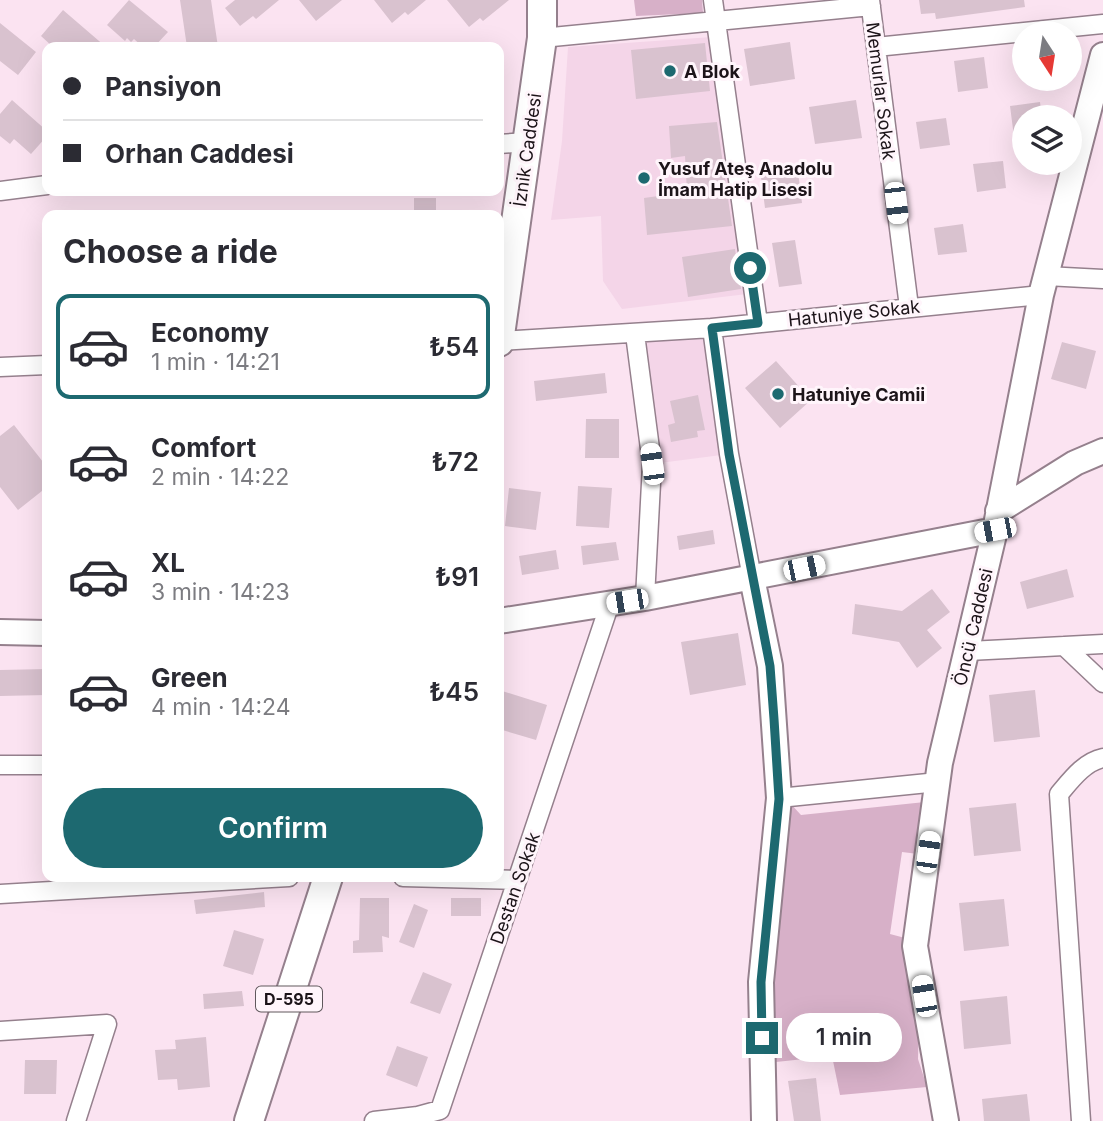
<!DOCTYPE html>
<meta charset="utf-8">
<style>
body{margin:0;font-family:Inter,sans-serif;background:#f2f2f3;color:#2b2b33;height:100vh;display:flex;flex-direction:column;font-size:26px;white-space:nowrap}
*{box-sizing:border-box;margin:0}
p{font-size:23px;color:#7c7c81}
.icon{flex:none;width:38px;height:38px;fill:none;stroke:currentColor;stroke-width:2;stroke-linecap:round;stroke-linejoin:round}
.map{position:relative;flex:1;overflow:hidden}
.details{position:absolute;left:42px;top:210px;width:462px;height:672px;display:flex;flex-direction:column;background:#fff;border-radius:14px;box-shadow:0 7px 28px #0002}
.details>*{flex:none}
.guide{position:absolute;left:42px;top:42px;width:462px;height:154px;border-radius:14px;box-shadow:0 7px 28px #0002;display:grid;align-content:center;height:154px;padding:0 21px;background:#fff}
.needle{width:46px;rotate:168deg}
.fabs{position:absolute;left:1012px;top:21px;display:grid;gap:14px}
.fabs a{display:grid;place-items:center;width:70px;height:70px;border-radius:50%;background:#fff;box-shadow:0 7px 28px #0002;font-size:35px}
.end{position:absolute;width:32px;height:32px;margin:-16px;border:9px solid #1d6970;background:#fff;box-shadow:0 0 0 4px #fff}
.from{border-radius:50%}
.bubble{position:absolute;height:49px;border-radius:24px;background:#fff;box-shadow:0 7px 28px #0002;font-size:23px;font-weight:600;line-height:49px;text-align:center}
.car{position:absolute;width:21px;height:42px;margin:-21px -10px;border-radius:9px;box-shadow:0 0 5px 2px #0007;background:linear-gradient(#fff 24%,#345 0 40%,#fff 0 76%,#345 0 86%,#fff 0)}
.guide b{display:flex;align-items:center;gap:24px;height:66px;font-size:26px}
.guide b+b{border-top:2px solid #e1e1e2}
.guide i{width:18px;height:18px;background:#2b2b33}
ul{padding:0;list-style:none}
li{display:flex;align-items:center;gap:21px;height:105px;margin:0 14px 10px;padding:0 7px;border:4px solid transparent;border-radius:14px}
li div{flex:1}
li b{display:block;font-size:26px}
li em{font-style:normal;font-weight:600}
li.current{border-color:#1d6970}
li>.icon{width:63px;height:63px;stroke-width:1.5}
h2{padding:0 21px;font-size:32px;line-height:84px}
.button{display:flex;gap:14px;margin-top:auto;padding:14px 21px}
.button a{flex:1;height:80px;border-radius:42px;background:#1d6970;color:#fff;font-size:28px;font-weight:600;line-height:80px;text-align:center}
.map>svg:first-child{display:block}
.built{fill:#f4d5e8}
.green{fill:#d7b0c8}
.building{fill:#d9c2cf}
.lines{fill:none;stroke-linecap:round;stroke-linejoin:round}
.street-casing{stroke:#95808d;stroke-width:21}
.secondary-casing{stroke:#95808d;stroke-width:28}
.primary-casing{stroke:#95808d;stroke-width:32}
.street{stroke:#fff;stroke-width:18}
.secondary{stroke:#fff;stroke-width:24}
.primary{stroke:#fff;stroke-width:28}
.route{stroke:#1d6970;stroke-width:9}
.poi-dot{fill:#1d6970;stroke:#fff5fb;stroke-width:2.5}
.labels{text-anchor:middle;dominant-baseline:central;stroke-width:6;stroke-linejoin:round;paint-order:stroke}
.shield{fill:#fff5fb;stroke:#60585d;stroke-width:2}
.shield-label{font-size:16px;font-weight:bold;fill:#1c1419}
.poi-label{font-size:18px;font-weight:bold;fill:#1c1419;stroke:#fff5fb;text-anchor:start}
.street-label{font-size:18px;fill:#1c1419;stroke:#fff5fb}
</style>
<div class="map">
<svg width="1103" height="1121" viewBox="0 0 1103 1121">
<rect width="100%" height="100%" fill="#fbe3f1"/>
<path class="built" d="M712,37L747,294L622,309L603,281L601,216L551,220L562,141L568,47Z
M712,328L729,454L652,464L635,334Z"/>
<path class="green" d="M634,0H702L703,13L636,16Z
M789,802L801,815L925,802L918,854L902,852L890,934L905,938L919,1017L918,1059L927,1087L840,1095L832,1056L776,1062L769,965Z"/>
<path class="building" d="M129,0L168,32L154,47H143L134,39L131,42L127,38L125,41L107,25Z
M180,0H211L218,47H187Z
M235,0H279L256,19L253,16L240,26L225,8Z
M299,0H342L316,21Z
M374,0H426L408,15L405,12L392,23Z
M447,0H509L483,21L480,18L469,27Z
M919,0H1024L1025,7L936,19L935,13L921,14Z
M63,10L106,47H53L41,36Z
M0,23L36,52L18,75L0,61Z
M790,42L795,79L750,86L744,49Z
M705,43L710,91L636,99L631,50Z
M984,57L988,88L958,92L954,61Z
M12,100L47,131V136L31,154L14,139L10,144L0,136V114Z
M856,100L862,138L815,144L809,107Z
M1040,102L1042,117H1024V151L1016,152L1010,106Z
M946,118L950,145L920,149L916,122Z
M717,122L732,226L647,235L644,198L687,192L685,156L671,158L669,126Z
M1003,161L1006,188L977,192L973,164Z
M798,172L802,203L765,208L761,177Z
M414,198H436V213H414Z
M963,224L967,252L938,255L934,228Z
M795,240L802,284L779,287L772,243Z
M735,249L741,289L688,297L682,257Z
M1062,342L1096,351L1086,389L1051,379Z
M776,361L811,400L780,428L745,388Z
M605,373L607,393L536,401L534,381Z
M698,395L705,430L697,431L698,437L671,442L668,425L675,423L670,401Z
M586,419H619V458H585Z
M14,425L47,467V487L18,510L0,487V436Z
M578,486L612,488L609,528L576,526Z
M509,488L541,492L536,530L505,526Z
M713,530L715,544L679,550L677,536Z
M616,542L619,560L583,565L581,546Z
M556,550L559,569L522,575L519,556Z
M1067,569L1074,597L1027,609L1020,582Z
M932,589L950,612L927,630L942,648L917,668L899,642L852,634L855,604L902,611Z
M738,633L746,685L690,695L681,642Z
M47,669V695L0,696V670Z
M499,690L547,705L536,740L499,729Z
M1035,690L1040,737L994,742L989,695Z
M1016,803L1021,851L974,856L969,808Z
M264,892L265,907L196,914L194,900Z
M360,898H389V938L382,936L383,952L353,953V941L359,940Z
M451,898H481V916H451Z
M1004,899L1009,946L964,951L959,903Z
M414,904L428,910L414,948L399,942Z
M234,930L264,939L253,975L223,966Z
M423,972L452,984L440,1014L410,1003Z
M242,991L244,1006L204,1009L203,994Z
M1007,996L1011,1044L964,1049L960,1001Z
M206,1037L210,1087L178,1090L177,1079L158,1080L155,1050L176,1049L175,1040Z
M397,1046L428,1057L417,1087L386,1075Z
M25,1060H57L56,1094H24Z
M816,1078L821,1121H794L788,1081Z
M1027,1094L1030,1121H984L982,1099Z"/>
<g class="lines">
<g class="street-casing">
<path id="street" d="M713,0L758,323
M870,0L909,307
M542,38L871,6
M876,47L1103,24
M499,144L528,142
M0,191L47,185
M1046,276L1103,279
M712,328L729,454L752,578
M635,334L652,464L645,598
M499,341L712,328L1041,295
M0,367L47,365
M1064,646L1103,683
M968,651L1103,644
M0,765H47
M779,798L938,782
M403,877L517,880
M0,894L289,877
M0,1031L107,1024L76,1121
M374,1121L418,1116L440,1110L610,603
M1081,1121L1059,794C1071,780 1084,762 1103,758"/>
</g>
<g class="secondary-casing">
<path id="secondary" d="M998,511L1075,463L1103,451
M752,578L770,666L779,798L761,982L764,1121
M499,621L645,598L995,530
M0,632L47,633
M946,1121L915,946L940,763L995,530L1041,295L1103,55"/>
</g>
<g class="primary-casing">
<path id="primary" d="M499,342L542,38V0
M249,1121L328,877"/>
</g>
<use href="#street" class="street"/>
<use href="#secondary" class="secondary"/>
<use href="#primary" class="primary"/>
</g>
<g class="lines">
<path class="route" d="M750,268L758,323L712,328L729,454L770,666L774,719L779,799L761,982L762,1038"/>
</g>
<g class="poi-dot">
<circle cx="670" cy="71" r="7"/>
<circle cx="644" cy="178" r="7"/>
<circle cx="778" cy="394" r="7"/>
</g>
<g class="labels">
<rect class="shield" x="256" y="986.5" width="66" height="25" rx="5"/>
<g class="shield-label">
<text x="289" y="999">D-595</text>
</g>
<g class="poi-label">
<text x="684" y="71">A Blok</text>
<text x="658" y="168">Yusuf Ateş Anadolu<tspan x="658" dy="21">İmam Hatip Lisesi</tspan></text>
<text x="792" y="394">Hatuniye Camii</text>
</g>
<g class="street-label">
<text transform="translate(881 91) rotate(83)">Memurlar Sokak</text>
<text transform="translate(527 150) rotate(-82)">İznik Caddesi</text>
<text transform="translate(854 313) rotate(-6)">Hatuniye Sokak</text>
<text transform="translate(973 627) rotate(-77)">Öncü Caddesi</text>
<text transform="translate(515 888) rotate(-71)">Destan Sokak</text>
</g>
</g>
</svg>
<div class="fabs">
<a><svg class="needle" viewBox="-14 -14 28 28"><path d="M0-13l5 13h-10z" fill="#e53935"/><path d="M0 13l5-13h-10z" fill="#7c7c81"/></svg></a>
<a><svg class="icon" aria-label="layers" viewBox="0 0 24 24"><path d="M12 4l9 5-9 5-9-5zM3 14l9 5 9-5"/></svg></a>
</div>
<i class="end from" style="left:750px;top:268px"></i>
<i class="end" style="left:762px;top:1038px"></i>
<div class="bubble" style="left:786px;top:1013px;width:116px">1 min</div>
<i class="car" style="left:896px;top:203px;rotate:173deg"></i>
<i class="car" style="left:652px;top:464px;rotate:352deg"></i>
<i class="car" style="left:995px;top:530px;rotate:259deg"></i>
<i class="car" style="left:804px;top:568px;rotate:78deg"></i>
<i class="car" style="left:627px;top:601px;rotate:261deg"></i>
<i class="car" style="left:928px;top:852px;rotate:8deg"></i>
<i class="car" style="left:924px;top:996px;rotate:350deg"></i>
<div class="guide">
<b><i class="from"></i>Pansiyon</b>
<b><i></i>Orhan Caddesi</b>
</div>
<section class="details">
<h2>Choose a ride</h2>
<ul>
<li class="current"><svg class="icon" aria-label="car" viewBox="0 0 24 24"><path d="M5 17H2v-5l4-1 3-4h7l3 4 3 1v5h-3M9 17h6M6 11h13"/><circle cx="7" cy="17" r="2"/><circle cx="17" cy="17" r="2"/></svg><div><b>Economy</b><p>1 min · 14:21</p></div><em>₺54</em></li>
<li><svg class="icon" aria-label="car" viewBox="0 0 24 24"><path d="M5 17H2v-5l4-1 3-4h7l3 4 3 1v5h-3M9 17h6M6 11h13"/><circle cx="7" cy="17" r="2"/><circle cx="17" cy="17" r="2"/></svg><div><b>Comfort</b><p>2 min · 14:22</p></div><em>₺72</em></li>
<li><svg class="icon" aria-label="car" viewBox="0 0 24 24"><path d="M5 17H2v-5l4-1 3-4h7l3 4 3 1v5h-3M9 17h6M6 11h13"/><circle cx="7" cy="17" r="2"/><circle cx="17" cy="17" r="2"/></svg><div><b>XL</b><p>3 min · 14:23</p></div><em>₺91</em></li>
<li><svg class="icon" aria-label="car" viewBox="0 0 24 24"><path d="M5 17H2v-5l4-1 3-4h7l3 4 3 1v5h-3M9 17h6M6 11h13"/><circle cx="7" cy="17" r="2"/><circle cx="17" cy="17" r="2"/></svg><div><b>Green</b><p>4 min · 14:24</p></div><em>₺45</em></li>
</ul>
<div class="button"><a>Confirm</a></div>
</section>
</div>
